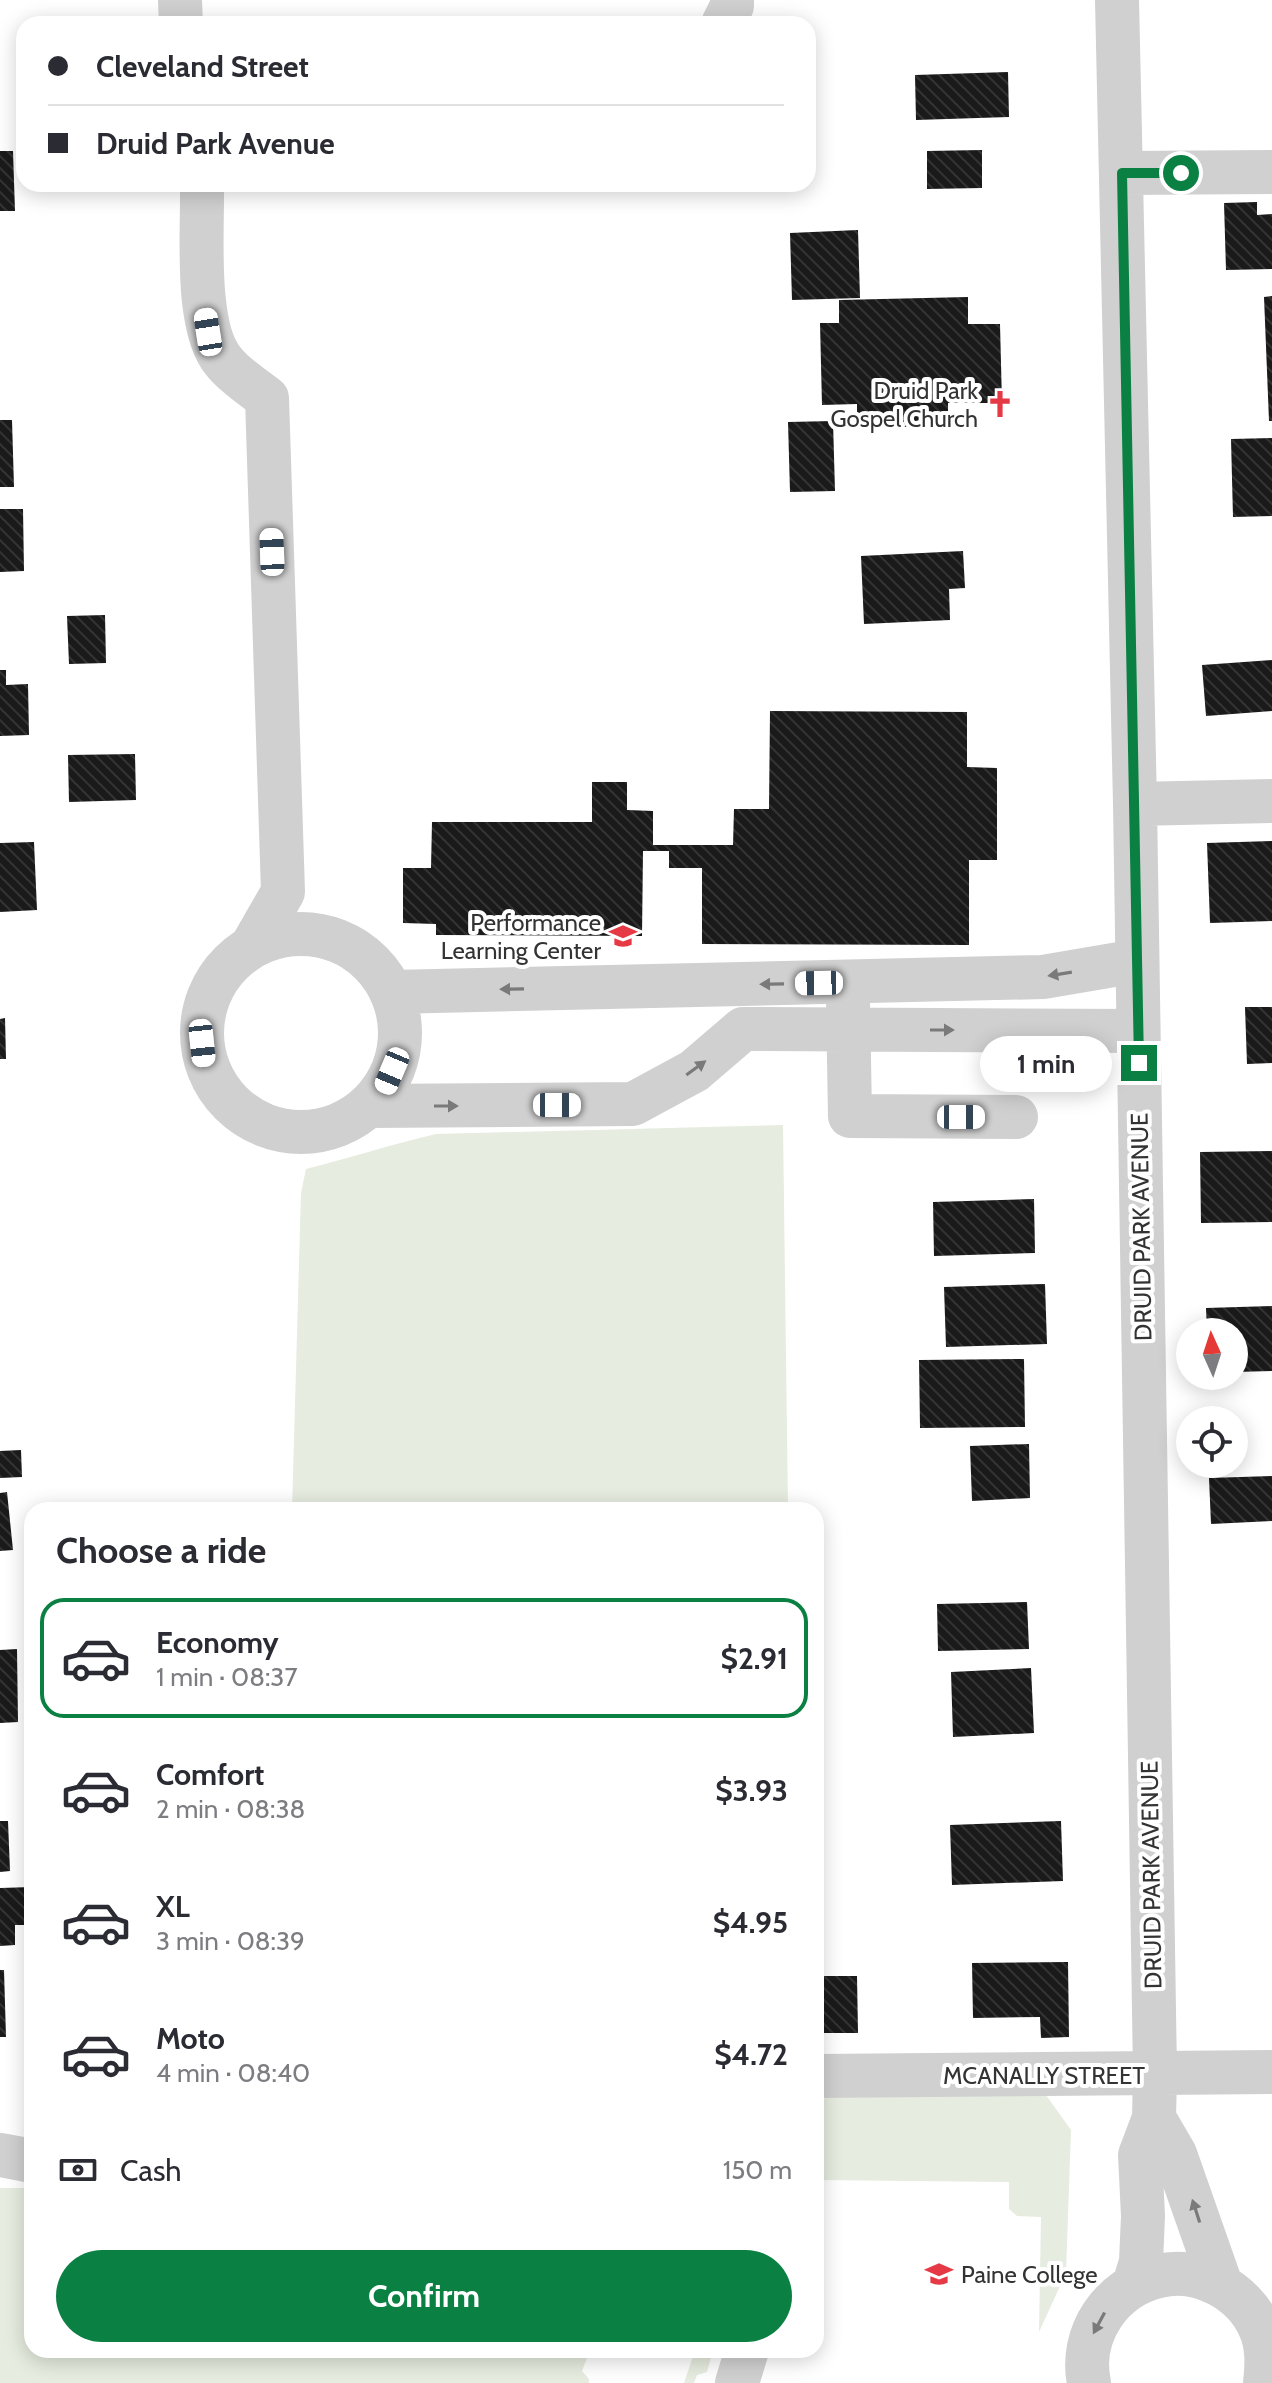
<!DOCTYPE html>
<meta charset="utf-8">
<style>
body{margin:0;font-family:Cabin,sans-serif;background:#f2f2f3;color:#2b2b33;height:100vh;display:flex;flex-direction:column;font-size:30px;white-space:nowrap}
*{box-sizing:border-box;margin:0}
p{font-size:26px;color:#7c7c81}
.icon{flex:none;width:44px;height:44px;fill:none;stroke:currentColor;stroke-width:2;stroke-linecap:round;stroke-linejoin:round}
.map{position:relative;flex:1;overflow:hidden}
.side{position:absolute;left:24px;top:1502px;width:800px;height:856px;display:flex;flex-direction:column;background:#fff;border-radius:24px;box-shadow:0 4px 20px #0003}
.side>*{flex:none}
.hud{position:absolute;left:16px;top:16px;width:800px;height:176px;border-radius:24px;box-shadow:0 4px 20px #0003;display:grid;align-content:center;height:176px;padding:0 32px;background:#fff}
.needle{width:52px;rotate:357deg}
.fabs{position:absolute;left:1176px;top:1318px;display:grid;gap:16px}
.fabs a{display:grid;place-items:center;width:72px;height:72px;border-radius:50%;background:#fff;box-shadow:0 4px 20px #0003;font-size:40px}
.end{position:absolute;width:36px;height:36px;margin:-18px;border:10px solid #0b8043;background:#fff;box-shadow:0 0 0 4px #fff}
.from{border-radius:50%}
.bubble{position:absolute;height:56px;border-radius:28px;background:#fff;box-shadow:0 4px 20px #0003;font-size:26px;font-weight:800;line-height:56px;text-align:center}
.car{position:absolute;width:24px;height:48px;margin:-24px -12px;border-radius:10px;box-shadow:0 0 6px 2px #0007;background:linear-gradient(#fff 24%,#345 0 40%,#fff 0 76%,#345 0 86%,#fff 0)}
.hud b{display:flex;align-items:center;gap:28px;height:76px;font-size:30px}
.hud b+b{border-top:2px solid #e1e1e2}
.hud i{width:20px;height:20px;background:#2b2b33}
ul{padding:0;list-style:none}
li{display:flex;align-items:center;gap:24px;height:120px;margin:0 16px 12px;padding:0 16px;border:4px solid transparent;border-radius:24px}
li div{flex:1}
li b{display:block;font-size:30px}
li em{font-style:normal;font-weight:800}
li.selected{border-color:#0b8043}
li>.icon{width:72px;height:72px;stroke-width:1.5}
h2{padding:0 32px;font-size:36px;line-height:96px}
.pay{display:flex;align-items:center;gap:20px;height:88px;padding:0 32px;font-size:30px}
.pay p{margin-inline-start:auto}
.primary-button{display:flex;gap:16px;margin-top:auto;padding:16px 32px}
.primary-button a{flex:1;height:92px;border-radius:48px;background:#0b8043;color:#fff;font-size:32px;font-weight:800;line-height:92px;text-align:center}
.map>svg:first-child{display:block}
.green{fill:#e6ecdf}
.building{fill:url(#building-back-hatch)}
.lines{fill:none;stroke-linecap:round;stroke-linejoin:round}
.minor{stroke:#d0d0d0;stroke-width:44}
.oneway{fill:#7a7a7a}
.route{stroke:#0b8043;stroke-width:10}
.labels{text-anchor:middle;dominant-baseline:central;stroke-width:8;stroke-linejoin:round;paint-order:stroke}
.poi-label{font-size:24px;fill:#333;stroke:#fff;text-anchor:end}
.street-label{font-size:24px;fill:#333;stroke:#fff}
</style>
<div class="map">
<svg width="1272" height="2383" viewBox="0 0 1272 2383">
<defs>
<pattern id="building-back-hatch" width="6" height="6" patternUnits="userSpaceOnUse" patternTransform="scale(2)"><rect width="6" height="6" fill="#1a1a1a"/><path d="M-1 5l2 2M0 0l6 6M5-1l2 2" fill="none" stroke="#333"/></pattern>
</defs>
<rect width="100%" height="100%" fill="#fff"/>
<path class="green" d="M783,1125L788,1510H292L301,1193L306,1169C350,1158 392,1144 436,1134Z
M1046,2095L1071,2130L1066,2273L1039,2332L1041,2217L1017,2216L1009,2209V2182L819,2180L818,2203L816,2207V2101L833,2096Z
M0,2188H32V2350H590L582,2371L589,2379V2383H0Z
M695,2350H713L707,2372L697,2375L694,2383H684Z"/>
<path class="building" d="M1008,72L1009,117L916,120L915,75Z
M982,150V188L927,189V151Z
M0,151H13L15,211H0Z
M1257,202V215L1272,214V269L1226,270L1224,203Z
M858,230L860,298L792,300L790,233Z
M1272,296V421H1269L1264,297Z
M968,297V324H1000L1002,403H948V426L857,428V404L822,405L820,323H839V300Z
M0,420H12L14,487H0Z
M833,421L835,491L790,492L788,422Z
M1272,438V516L1233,517L1231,439Z
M0,509H23L24,571L0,572Z
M963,551L965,588L949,589L950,620L864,624L861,556Z
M105,615L106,663L69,664L67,616Z
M1272,660V711L1206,716L1202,665Z
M0,670H6V685L28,684L29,735L0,736Z
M770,711L967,712V767L997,768V860H969V945L702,944V868H669V851H643L642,936L436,935V924L403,923V868H431L432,822H592V782H627V810L653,811V845H733L734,809H769Z
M135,754L136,800L69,802L68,755Z
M1272,841V921L1210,923L1207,843Z
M34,842L37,910L0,912V843Z
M1245,1007H1272V1063L1247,1064Z
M5,1018L6,1059H0V1019Z
M1272,1151V1222L1201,1223L1200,1152Z
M1034,1199L1035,1253L934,1256L933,1202Z
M1045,1284L1047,1344L946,1347L944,1287Z
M1272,1306V1371L1234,1372V1332H1207L1206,1308Z
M1024,1359L1025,1427L920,1428L919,1360Z
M1029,1444L1030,1498L972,1501L970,1446Z
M21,1450L22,1477L0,1478V1451Z
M1272,1476V1521L1211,1524L1209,1478Z
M7,1492L13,1550L0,1551V1493Z
M1027,1602L1029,1649L938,1651L937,1604Z
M17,1649L18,1722L0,1723V1650Z
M1031,1668L1034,1733L953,1737L951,1672Z
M0,1821H8L10,1871L0,1872Z
M1061,1821L1063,1881L952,1885L950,1825Z
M32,1887V1925H15V1945L0,1946V1888Z
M1068,1962L1069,2037L1041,2038L1040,2017L973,2018L972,1963Z
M0,1970H4L6,2037H0Z
M816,1976H857L858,2033H816Z"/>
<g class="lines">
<path class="minor" d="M180,0L181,24
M1117,0L1135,804L1155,2074L1154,2118L1140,2155L1143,2216L1141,2262L1134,2285
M723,24L732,6V0
M1122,173L1272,172
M202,184C203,229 194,328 224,362C235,376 253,387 267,398L283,892L252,946
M1135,804L1272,801
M202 1033a99 99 0 1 1 198 0a99 99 0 1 1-198 0Z
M392,992L1043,977L1137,961
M848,1000L850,1116L1016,1117
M368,1106L633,1104L694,1071L743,1029L1138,1031
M816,2076L1272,2072
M1154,2118L1175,2154L1221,2285
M0,2155L27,2160L32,2159
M737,2383L747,2350
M1089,2383C1079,2334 1111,2287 1159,2276C1199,2266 1244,2291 1260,2328C1268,2346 1267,2365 1265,2383"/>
</g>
<defs><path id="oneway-solid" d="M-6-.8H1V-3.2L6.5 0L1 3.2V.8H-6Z" transform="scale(2)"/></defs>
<g class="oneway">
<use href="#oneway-solid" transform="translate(1060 974) rotate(171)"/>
<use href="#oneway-solid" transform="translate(772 984) rotate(179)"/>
<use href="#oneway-solid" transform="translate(512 989) rotate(179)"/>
<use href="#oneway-solid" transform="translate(942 1030)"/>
<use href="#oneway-solid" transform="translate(696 1068) rotate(-36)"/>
<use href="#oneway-solid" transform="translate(446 1106)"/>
<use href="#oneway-solid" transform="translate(1196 2211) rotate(-108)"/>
<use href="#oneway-solid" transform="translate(1099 2323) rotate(118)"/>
</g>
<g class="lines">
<path class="route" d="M1139,1063L1122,173H1181"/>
</g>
<defs>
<g id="church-bare" transform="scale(2.16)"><path d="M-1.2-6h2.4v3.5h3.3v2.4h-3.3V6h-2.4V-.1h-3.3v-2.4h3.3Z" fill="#e63946" stroke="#fff" stroke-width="2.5" paint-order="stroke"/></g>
<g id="school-bare" transform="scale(2.16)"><path d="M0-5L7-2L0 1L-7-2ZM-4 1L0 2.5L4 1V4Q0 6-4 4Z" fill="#e63946" stroke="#fff" stroke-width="2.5" paint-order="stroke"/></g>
<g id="university-bare" transform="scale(2.16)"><path d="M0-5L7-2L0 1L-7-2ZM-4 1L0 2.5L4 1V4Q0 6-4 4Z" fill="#e63946" stroke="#fff" stroke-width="2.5" paint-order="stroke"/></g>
</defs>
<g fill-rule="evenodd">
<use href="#church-bare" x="1000" y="404"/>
<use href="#school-bare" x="623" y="936"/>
<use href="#university-bare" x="939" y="2274"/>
</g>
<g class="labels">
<g class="poi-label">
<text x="978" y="390">Druid Park<tspan x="978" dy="28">Gospel Church</tspan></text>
<text x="601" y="922">Performance<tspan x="601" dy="28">Learning Center</tspan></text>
<text x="961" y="2274" text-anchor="start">Paine College</text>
</g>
<g class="street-label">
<text transform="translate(1141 1227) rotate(-91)">DRUID PARK AVENUE</text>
<text transform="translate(1151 1875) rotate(-91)">DRUID PARK AVENUE</text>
<text x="1044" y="2075">MCANALLY STREET</text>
</g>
</g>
</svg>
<div class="fabs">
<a><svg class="needle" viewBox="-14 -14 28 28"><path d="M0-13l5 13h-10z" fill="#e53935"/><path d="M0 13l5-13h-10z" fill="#7c7c81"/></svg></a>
<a><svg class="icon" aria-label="locate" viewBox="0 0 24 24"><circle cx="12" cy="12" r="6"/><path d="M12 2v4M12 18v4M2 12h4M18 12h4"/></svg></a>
</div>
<i class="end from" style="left:1181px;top:173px"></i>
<i class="end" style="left:1139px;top:1063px"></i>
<div class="bubble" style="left:980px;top:1036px;width:132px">1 min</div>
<i class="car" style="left:208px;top:332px;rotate:351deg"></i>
<i class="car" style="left:272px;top:552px;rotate:358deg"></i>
<i class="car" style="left:819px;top:983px;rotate:269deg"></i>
<i class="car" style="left:202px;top:1043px;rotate:174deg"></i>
<i class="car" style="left:392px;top:1071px;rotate:203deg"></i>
<i class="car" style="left:557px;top:1105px;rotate:90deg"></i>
<i class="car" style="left:961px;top:1117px;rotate:90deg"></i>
<div class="hud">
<b><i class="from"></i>Cleveland Street</b>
<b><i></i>Druid Park Avenue</b>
</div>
<section class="side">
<h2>Choose a ride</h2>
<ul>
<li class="selected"><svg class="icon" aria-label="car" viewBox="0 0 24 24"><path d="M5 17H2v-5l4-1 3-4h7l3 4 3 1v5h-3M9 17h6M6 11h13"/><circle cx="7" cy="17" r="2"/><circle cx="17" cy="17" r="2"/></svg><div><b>Economy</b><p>1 min · 08:37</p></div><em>$2.91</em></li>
<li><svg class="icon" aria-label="car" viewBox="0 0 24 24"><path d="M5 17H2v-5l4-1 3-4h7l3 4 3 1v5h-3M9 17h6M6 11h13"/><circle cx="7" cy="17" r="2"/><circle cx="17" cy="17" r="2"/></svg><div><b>Comfort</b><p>2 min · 08:38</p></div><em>$3.93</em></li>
<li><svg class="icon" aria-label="car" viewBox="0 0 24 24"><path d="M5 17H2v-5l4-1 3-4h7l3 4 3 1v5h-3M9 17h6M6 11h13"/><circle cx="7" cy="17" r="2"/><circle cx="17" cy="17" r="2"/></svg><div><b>XL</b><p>3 min · 08:39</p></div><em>$4.95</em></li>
<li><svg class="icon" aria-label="car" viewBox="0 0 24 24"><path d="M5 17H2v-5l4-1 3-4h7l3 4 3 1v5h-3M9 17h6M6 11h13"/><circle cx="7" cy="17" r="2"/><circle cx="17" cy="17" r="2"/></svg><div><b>Moto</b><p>4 min · 08:40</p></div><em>$4.72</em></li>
</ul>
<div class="pay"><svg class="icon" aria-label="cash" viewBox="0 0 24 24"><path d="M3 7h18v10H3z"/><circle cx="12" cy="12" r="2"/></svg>Cash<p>150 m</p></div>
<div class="primary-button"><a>Confirm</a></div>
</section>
</div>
